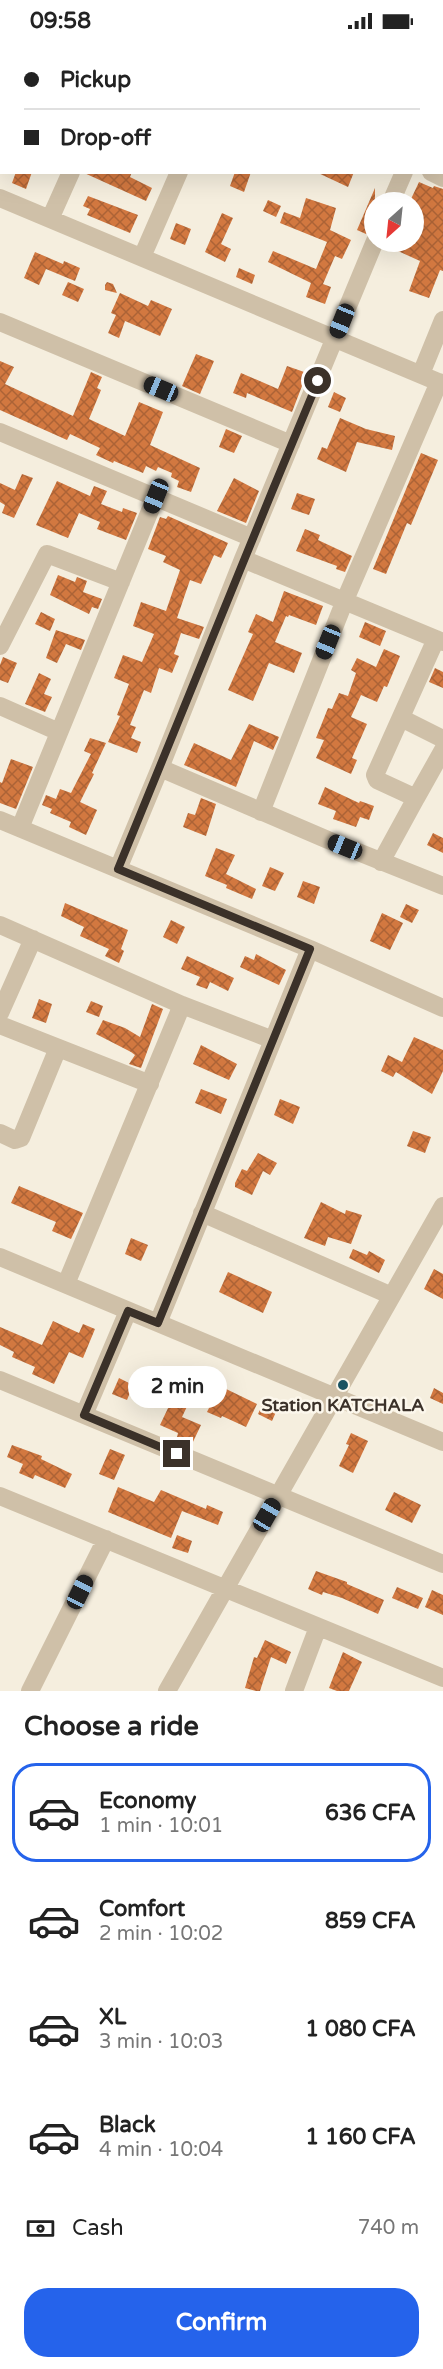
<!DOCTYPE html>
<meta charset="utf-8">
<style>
body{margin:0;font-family:"Varela Round",sans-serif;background:#f2f2f2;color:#222;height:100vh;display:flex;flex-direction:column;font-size:22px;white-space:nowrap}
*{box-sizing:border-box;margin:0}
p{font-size:20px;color:#767676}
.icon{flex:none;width:33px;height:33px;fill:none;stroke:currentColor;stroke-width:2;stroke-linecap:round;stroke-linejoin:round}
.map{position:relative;height:1649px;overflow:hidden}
.panel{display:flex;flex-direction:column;background:#fff;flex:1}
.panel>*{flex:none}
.hud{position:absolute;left:0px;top:0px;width:444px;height:132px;box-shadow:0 6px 24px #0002;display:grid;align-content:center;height:132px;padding:0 24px;background:#fff}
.needle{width:39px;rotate:207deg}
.controls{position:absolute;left:364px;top:150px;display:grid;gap:12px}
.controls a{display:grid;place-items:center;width:60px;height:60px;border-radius:50%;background:#fff;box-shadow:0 6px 24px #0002;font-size:30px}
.end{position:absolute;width:27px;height:27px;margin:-14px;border:8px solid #3b3129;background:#fff;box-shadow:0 0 0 3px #fff}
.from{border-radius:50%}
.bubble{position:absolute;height:42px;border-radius:21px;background:#fff;box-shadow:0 6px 24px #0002;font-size:20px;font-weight:700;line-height:42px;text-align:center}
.car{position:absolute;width:18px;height:36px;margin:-18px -9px;border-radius:8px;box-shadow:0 0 4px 2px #0007;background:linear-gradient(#222 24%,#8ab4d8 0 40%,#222 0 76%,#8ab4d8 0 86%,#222 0)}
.hud b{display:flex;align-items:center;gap:21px;height:57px;font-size:22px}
.hud b+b{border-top:2px solid #e0e0e0}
.hud i{width:15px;height:15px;background:#222}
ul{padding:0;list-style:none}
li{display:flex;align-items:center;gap:18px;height:99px;margin:0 12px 9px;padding:0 12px;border:3px solid transparent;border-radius:24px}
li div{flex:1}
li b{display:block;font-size:22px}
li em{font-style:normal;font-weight:700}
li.active{border-color:#2563eb}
li>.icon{width:54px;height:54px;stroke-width:1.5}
h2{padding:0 24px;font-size:27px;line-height:72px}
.pay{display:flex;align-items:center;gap:15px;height:66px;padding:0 24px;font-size:22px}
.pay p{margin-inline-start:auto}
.action{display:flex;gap:12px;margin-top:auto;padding:12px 24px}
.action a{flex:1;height:69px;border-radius:24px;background:#2563eb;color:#fff;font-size:24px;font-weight:700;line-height:69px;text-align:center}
.status{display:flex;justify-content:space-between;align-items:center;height:42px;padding:0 30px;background:#fff;direction:ltr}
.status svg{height:16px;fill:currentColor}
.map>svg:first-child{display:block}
.building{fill:url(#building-cross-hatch)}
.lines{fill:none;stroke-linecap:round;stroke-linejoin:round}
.minor{stroke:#cfc0a8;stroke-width:18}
.route{stroke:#3b3129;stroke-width:8}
.poi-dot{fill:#1a5362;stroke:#fcf7ec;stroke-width:2}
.labels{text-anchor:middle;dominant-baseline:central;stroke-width:5;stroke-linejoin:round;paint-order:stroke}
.poi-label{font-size:18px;font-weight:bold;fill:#3b3129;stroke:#fcf7ec}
</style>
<div class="status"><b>09:58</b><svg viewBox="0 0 49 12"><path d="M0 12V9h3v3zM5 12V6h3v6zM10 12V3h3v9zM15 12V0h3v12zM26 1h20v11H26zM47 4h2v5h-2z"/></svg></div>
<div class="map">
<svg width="443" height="1649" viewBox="0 0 443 1649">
<defs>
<pattern id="building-cross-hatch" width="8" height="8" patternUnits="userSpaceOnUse" patternTransform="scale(1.5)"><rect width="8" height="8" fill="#d27840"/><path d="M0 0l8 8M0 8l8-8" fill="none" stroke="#ac6336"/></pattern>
</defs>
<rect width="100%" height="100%" fill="#f5eede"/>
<path class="building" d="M16,130H32L26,147L12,141Z
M82,130H132L130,135L152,146L146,159Z
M235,130H251L244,150L230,144Z
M316,130H354L348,145Z
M419,140L433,146L434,144L443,147V229L440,228L429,256L409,249L420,219L398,209L403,200H414V159L411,157Z
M375,146V183L373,188L366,192L357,188Z
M88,154L138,173L130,191L87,173L90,167L83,164Z
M306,156L336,166L330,188L351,198L342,217L335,214L323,242L331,245L325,262L306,255L311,241L268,220L273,209L316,227L327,200L280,181L284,170L300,176Z
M268,158L281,164L276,175L263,169Z
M222,171L233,176L221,202L231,207L225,220L205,210Z
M176,181L191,187L185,203L170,197Z
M35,210L63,222L64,219L80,226L75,239L46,227L39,243L24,236Z
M239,226L255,233L252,242L236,235Z
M68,240L84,247L78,260L62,253Z
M107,240L113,242L117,251L105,248V243Z
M120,251L148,264L151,258L172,267L160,294L125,279L119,296L108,291L116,273L111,271Z
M196,312L214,319L200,352L182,344Z
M0,319L14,325L5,342L73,374L91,330L102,335L97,346L101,348L89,377L125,394L139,360L163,370L150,403L200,426L191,450L177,445L179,439L171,435L172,431L158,425L156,429L146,424L143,431L114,419L113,421L96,413L100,406L70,392L67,398L0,368Z
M287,324L307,331L292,370L247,351L246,356L233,351L241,331L278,347Z
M334,350L346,356L340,370L328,365Z
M340,376L366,387L395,394L392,408L357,400L346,430L317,417L322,405L327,407Z
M226,387L242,394L234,411L219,405Z
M421,411L438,418L411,483L407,481L386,532L373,527Z
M22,432L33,436L14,476L2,471L5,463L0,460V441L15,448Z
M234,436L259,449L246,481L217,469Z
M57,439L90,454L94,444L107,449L101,462L122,470L123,466L137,471L126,498L97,487L100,480L79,471L68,496L36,483Z
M297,451L315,457L309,473L291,467Z
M168,474L228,501L221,516L214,513L201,542L190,538L177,576L204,585L199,597L181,591L174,612L179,614L172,631L159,626L151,651L144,648L130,683L136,685L131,696L141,700L137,711L108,700L120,674L117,673L129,642L114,636L123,613L142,620L154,592L133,584L141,560L166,569L180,528L163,520L166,514L148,507L160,475L166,477Z
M305,487L320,493L318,498L352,514L345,530L336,527L337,524L296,509Z
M58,533L75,540L77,535L87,539L83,550L102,557L98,567L92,565L89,572L50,553Z
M284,549L323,564L316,583L289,573L288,575L286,574L275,600L302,611L294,631L269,621L253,659L228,648L253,592L248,590L256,572L273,580Z
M41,570L55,577L50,589L35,582Z
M365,580L386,589L380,604L359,595Z
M56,588L85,598L81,608L66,602L57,621L46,616Z
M384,607L400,614L387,645L384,644L377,660L361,653L351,675L367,682L352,716L357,718L351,732L316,716L324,698L316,696L328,666L332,667L339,651L348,654L356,631L351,628L357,616L376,625Z
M3,615L17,621L8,641L0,638V623Z
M435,626L443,630V646L429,640Z
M39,631L51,637L44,652L52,655L45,670L25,662Z
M249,682L279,695L273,708L254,699L236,745L184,723L194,701L231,718Z
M90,696L106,701L92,731L94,732L80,760L97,768L86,793L69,785L71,780L50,771L52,767L42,763L46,753L56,757L60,747L71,751L91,712L84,709Z
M11,717L33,725L16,767L0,761V740L2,741Z
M325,745L359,761L360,759L374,764L369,778L360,775L356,785L333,777L336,769L318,762Z
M201,756L216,762L206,794L183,785L188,771L195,773Z
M433,791L443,796V811L427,803Z
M216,806L235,813L226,832L256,847L252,857L226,846L227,843L205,834Z
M270,825L284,831L275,849L262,844Z
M303,839L320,845L314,862L297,855Z
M65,861L128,888L121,907L124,909L119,921L105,914L109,907L80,894L84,885L61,874Z
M406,862L419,868L412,881L400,875Z
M382,871L403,881L390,908L370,899Z
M171,878L185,885L177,902L163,895Z
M256,912L286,928L279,943L240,925L245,914L254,918Z
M187,914L234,936L228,949L210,940L207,947L196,943L200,935L181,927Z
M39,957L52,962L46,981L32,976Z
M91,959L103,964L99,975L86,970Z
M152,962L163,967L141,1026L129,1022L135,1013L131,1010L96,992L103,978L125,986L140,995Z
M414,995L443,1008V1029L432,1052L396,1030L393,1035L381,1029L388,1013L402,1020Z
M201,1003L237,1022L229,1038L193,1022Z
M201,1047L227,1057L221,1072L195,1061Z
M280,1057L300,1065L293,1082L274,1073Z
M413,1089L431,1095L425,1111L407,1104Z
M258,1111L277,1121L270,1133L263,1129L252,1153L235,1145V1141L242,1127L247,1129Z
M19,1144L83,1171L71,1197L52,1189L56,1180L11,1161Z
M321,1160L345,1172L346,1168L362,1173L351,1202L328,1195L325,1204L304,1196Z
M131,1196L148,1203L141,1219L125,1212Z
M353,1207L367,1213L369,1209L385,1218L379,1231L349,1216Z
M434,1227L443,1232V1257L424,1247Z
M228,1230L272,1250L263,1271L219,1250Z
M53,1279L79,1291L83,1282L95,1287L83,1316L69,1310L54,1342L32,1332L35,1325L12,1315L14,1310L0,1303V1285L42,1303Z
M119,1336L133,1343L127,1358L112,1352Z
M179,1343L194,1350L182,1375L201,1383L192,1402L177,1395L178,1391L160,1383Z
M220,1344L257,1362L246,1385L222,1374L221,1376L207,1370Z
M434,1346L443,1351V1362L430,1356Z
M262,1363L276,1370L272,1379L258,1372Z
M351,1391L368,1399L353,1431L339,1424L349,1403L346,1402Z
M12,1403L42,1414L41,1417L72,1432L65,1446L35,1433L33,1437L19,1431L23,1422L7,1415Z
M110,1407L125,1413L114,1438L99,1432Z
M118,1445L154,1460L161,1448L206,1467L207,1463L223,1470L218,1483L182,1469L171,1496L108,1470Z
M394,1450L421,1463L412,1481L385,1468Z
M177,1493L192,1499L188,1511L172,1506Z
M316,1529L347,1540V1542L384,1558L378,1572L342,1556L323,1550L322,1553L308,1547Z
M397,1545L423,1556L418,1567L392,1556Z
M432,1548L443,1553V1573L425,1565Z
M265,1598L291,1610L286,1622L271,1615L260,1649H256L245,1646L254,1615L257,1616Z
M343,1610L362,1620L349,1649H337L329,1646Z"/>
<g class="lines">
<path class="minor" d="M127,2V0
M234,2L235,0
M431,130L443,136
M0,156L443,342
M391,160L404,130
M50,177L71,130
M142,215L179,130
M0,280L291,402
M421,332L443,278
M0,390L252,496
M243,517L443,600
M0,604L47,512L121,540
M0,664L59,690
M401,676L443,697
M160,726L328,798L443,844
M416,756L443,708
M261,770L345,558L439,340
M0,778L310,907L443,966
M20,786L156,454
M381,820L416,756L377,738L375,733L436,597
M118,827L160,726L243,517L375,199
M0,883L182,963L273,998
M0,971L33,897
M0,983L150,1042
M0,1091L15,1098L21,1096L58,1006
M202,1171L392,1254
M0,1215L443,1400
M66,1242L182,963
M158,1281L310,907
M0,1338L443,1522
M84,1373L128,1269
M0,1454L443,1636
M30,1649L106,1497
M167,1649L443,1164
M294,1649L318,1585"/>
</g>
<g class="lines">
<path class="route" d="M177,1412L84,1373L128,1269L158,1281L310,907L118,827C185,664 250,501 318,339"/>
</g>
<circle class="poi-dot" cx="343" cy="1343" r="6"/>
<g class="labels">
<g class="poi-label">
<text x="343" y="1363">Station KATCHALA</text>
</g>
</g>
</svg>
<div class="controls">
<a><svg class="needle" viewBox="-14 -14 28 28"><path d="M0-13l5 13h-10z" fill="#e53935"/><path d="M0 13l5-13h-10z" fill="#767676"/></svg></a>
</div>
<i class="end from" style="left:318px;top:339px"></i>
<i class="end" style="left:177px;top:1412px"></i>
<div class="bubble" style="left:128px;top:1324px;width:99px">2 min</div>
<i class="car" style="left:342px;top:279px;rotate:202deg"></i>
<i class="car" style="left:161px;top:347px;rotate:293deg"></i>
<i class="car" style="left:156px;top:454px;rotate:202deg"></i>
<i class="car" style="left:328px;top:600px;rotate:202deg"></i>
<i class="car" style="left:345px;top:805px;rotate:292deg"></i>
<i class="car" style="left:267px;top:1473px;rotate:30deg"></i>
<i class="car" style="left:80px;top:1550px;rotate:26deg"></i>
<div class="hud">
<b><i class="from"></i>Pickup</b>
<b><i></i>Drop-off</b>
</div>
</div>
<section class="panel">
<h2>Choose a ride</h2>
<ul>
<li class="active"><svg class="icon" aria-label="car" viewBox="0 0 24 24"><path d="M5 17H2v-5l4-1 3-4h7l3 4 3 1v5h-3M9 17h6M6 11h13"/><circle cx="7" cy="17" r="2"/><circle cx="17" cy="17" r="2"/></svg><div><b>Economy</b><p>1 min · 10:01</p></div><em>636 CFA</em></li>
<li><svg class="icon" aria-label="car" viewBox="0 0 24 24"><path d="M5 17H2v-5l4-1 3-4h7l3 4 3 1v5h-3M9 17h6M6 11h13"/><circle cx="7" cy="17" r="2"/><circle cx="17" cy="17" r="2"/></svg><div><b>Comfort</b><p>2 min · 10:02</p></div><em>859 CFA</em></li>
<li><svg class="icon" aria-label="car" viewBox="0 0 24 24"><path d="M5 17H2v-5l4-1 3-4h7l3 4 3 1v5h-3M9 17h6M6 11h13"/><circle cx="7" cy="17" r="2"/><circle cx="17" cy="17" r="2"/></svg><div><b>XL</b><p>3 min · 10:03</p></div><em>1 080 CFA</em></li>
<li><svg class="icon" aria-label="car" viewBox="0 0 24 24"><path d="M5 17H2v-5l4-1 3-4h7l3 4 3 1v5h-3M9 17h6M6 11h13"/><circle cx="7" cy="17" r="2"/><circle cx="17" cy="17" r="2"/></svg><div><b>Black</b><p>4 min · 10:04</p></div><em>1 160 CFA</em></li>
</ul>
<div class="pay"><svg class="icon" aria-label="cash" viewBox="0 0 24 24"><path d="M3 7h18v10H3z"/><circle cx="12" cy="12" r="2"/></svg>Cash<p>740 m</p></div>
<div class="action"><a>Confirm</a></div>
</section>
